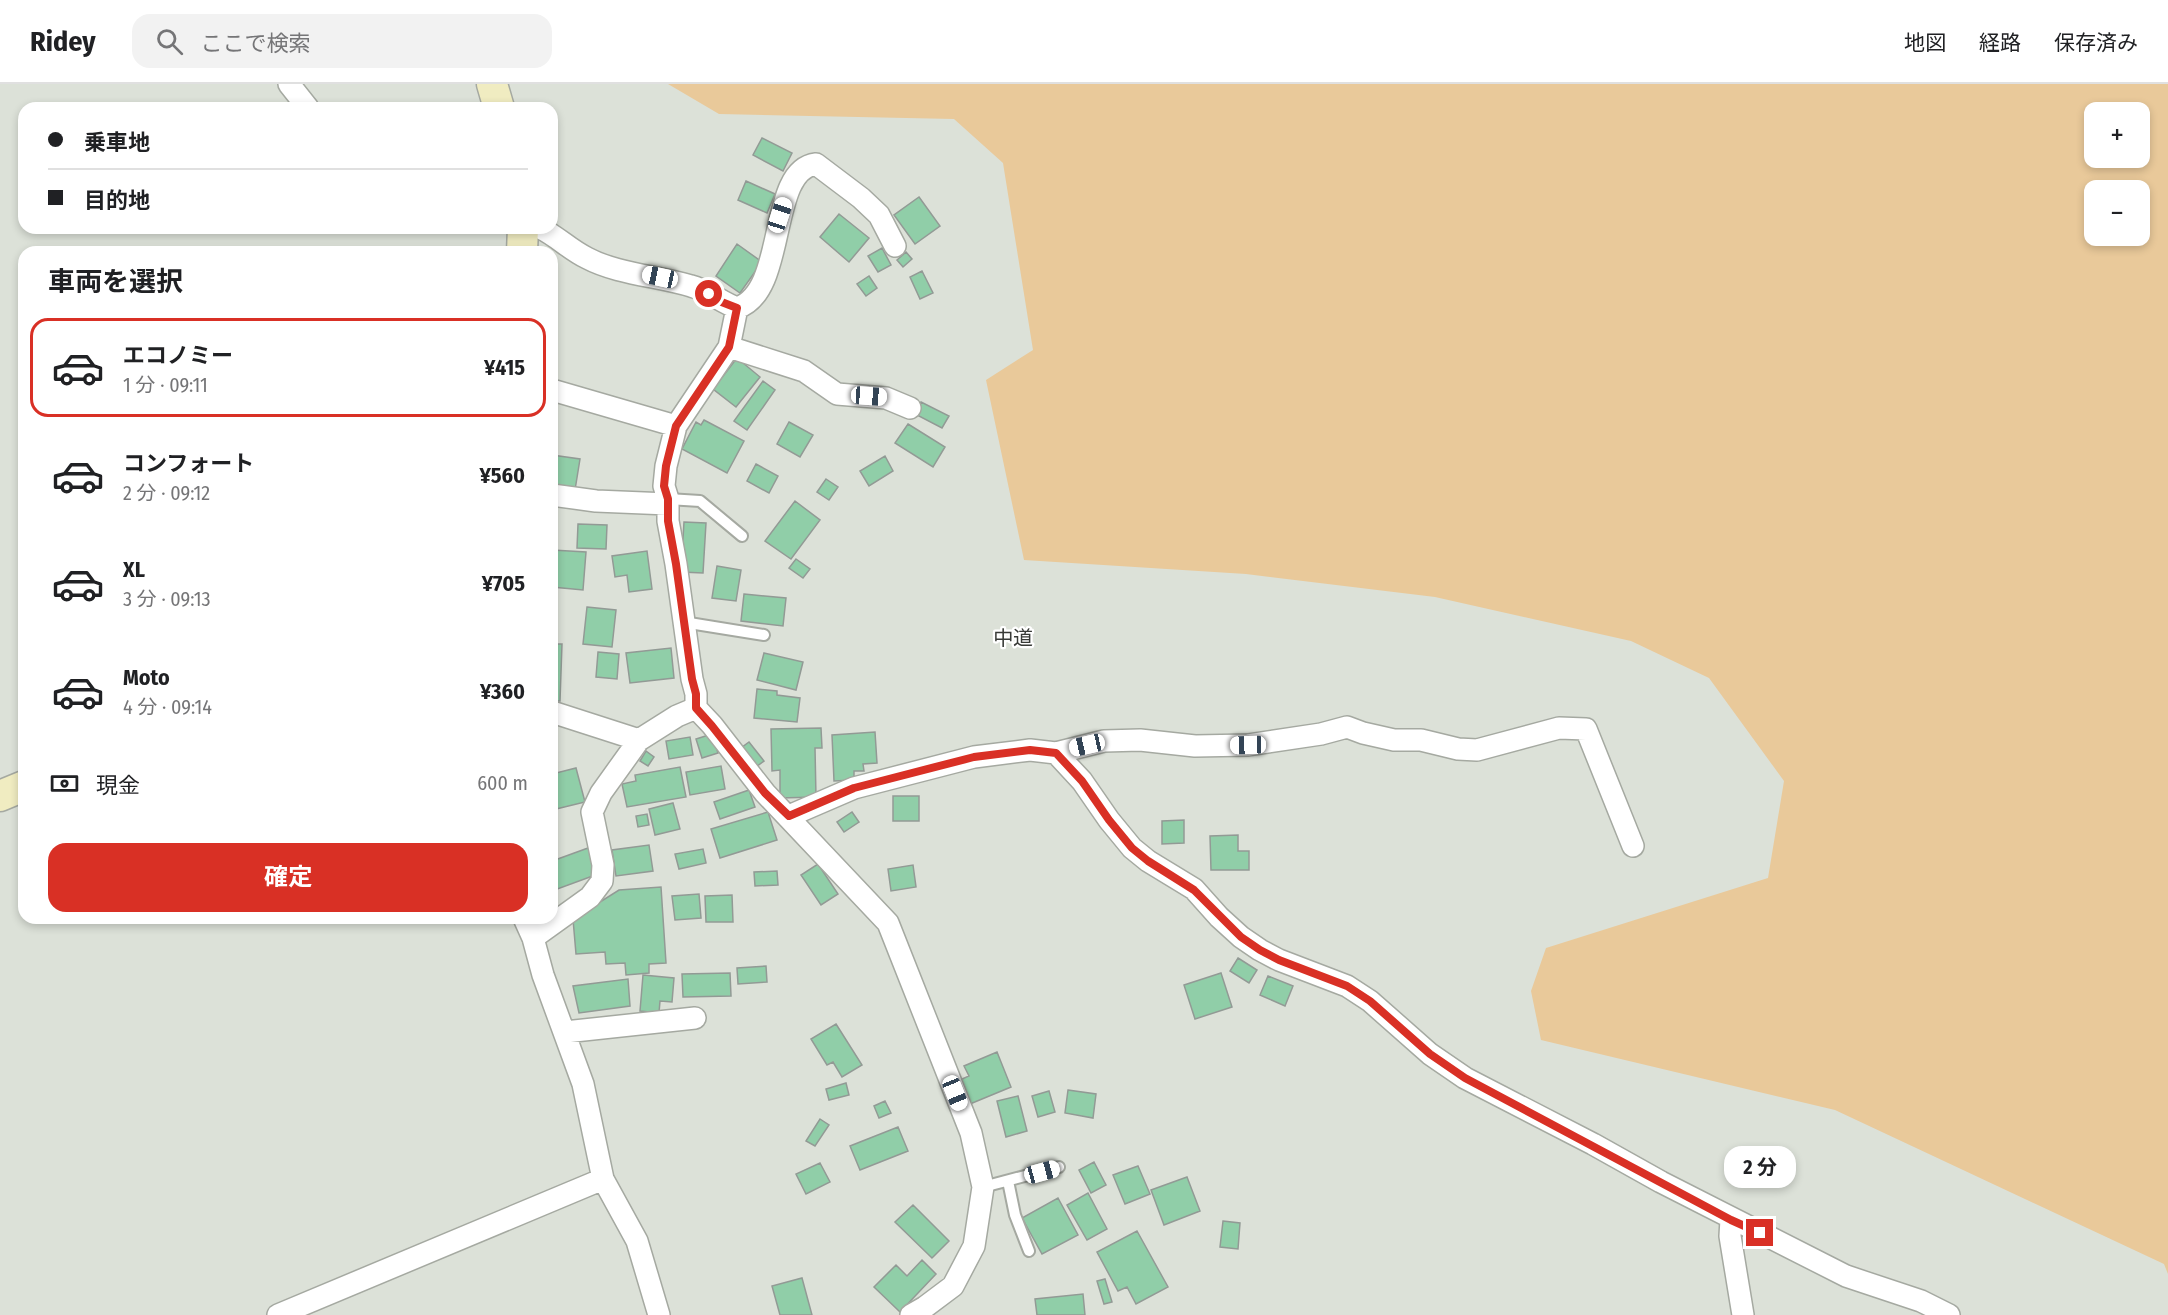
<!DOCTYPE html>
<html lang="ja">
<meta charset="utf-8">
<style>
body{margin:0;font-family:"Fira Sans Condensed","Noto Sans JP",sans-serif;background:#f2f2f2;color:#202124;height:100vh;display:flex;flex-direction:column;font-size:22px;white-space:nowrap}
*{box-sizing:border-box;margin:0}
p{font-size:20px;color:#757577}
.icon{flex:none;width:33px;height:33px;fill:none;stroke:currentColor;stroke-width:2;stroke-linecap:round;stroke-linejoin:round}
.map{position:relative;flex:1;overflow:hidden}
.details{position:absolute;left:18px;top:162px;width:540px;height:678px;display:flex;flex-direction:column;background:#fff;border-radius:18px;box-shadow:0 3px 9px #0003}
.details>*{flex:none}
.guide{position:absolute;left:18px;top:18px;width:540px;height:132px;border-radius:18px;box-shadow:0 3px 9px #0003;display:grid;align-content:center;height:132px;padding:0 30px;background:#fff}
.tools{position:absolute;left:2084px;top:18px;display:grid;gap:12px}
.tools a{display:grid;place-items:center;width:66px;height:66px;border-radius:12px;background:#fff;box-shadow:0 3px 9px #0003;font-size:30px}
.end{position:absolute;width:27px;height:27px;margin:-14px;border:8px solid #d93025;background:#fff;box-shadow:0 0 0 3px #fff}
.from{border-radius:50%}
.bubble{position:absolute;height:42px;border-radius:18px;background:#fff;box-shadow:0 3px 9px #0003;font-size:20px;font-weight:700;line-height:42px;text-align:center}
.car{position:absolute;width:18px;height:36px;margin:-18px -9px;border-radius:8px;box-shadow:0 0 4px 2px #0007;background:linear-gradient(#fff 24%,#345 0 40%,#fff 0 76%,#345 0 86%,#fff 0)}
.guide b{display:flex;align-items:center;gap:21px;height:57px;font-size:22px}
.guide b+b{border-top:2px solid #e0e0e0}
.guide i{width:15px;height:15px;background:#202124}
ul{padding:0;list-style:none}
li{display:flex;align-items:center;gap:18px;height:99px;margin:0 12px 9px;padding:0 18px;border:3px solid transparent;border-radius:18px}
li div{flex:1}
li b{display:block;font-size:22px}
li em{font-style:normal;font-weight:700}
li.active{border-color:#d93025}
li>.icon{width:54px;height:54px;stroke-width:1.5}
h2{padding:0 30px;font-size:27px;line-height:72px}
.pay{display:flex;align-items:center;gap:15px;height:66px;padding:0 30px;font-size:22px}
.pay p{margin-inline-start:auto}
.button{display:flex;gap:12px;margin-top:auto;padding:12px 30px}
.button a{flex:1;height:69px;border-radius:18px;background:#d93025;color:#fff;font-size:24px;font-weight:700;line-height:69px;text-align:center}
header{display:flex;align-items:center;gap:36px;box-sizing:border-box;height:84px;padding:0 30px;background:#fff;border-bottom:2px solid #e0e0e0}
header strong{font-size:28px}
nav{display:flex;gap:33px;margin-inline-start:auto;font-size:21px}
.search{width:420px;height:54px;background:#f2f2f2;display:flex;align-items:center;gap:15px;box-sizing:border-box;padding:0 21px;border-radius:18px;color:#757577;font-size:22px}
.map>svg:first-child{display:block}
.green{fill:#e9c99a;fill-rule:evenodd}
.building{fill:#90cea8;stroke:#929a95;stroke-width:1.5}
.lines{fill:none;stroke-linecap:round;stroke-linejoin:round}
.lane-casing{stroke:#a5a9a1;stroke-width:14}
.street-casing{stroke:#a5a9a1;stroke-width:24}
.secondary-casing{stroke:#a5a9a1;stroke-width:33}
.lane{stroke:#fff;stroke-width:10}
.street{stroke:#fff;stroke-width:21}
.secondary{stroke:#f0ecc1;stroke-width:30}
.route{stroke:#d93025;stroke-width:8}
.labels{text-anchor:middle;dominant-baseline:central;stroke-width:4.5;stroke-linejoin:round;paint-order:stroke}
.neighbourhood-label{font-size:20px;fill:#383a37;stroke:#fff}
</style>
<header>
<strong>Ridey</strong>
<div class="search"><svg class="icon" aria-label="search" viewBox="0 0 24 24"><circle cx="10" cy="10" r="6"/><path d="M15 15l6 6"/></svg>ここで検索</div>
<nav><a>地図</a><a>経路</a><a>保存済み</a></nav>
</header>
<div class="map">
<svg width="2168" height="1231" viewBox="0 0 2168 1231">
<rect width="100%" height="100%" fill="#dce1d8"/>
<path class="green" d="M668,0H2168V1190L2164,1180L1835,1026L1541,956L1531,907L1546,864L1768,794L1784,697L1709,594L1631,557L1435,513L1246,490L1024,476L986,296L1033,266L1003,79L954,35L719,30ZM2094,28H2139V74H2094ZM2094,106H2139V152H2094Z"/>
<path class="building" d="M762,54L792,69L783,87L753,71Z
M746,97L775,110L767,129L738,116Z
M919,113L940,142L915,160L894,131Z
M839,130L869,154L849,178L820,153Z
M737,160L762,178L740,209L716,192Z
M882,164L891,181L878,188L868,172Z
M906,168L912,175L903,183L897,176Z
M922,187L933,209L920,215L910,193Z
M869,192L877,204L866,212L857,200Z
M737,274L760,293L736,323L713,305Z
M763,297L775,306L747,346L734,337Z
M921,318L949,332L942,344L915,330Z
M704,336L744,357L727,389L682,365L696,338L701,341Z
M789,338L813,351L800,373L777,360Z
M908,340L945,363L933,383L895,359Z
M552,371L580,375L575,406L552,402Z
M885,372L893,387L869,402L860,387Z
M756,380L778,392L769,409L747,397Z
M826,395L838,403L829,416L817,408Z
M795,417L820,436L791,475L765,457Z
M684,438L706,439L703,489L681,488Z
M578,440L607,441L606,465L577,464Z
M552,466L586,468L583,506L552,503Z
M647,467L652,505L629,508L627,491L615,493L612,472Z
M796,475L810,485L803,494L789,484Z
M717,482L741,486L736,517L712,514Z
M744,510L786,514L783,542L741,537Z
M587,523L616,526L612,563L583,560Z
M552,560H562L560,617H552Z
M671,564L674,594L630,599L626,569Z
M598,568L619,570L617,595L596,593Z
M764,569L803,578L796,606L757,596Z
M757,605L777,607V611L800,614L797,638L754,634Z
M821,644L822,664H815L816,713L780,714V686L772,687L771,645Z
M875,648L877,679L863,680L864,687H854V696L834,697L832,651Z
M712,650L718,669L702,674L696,655Z
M690,653L693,671L669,675L666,657Z
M749,658L764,677L756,683L741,664Z
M646,667L654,673L648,682L640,677Z
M721,682L725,705L690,711L686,688Z
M680,683L686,713L627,723L622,700L636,697L635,691Z
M576,684L585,718L552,726V690Z
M749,706L755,723L720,735L714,718Z
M893,712H919V737H893Z
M673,719L680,745L655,751L649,725Z
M768,728L777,756L720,774L711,745Z
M852,728L859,738L844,748L837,738Z
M647,730L649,741L638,743L636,732Z
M1184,736V759L1162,760V737Z
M1238,751V767H1249V786H1211L1210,752Z
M649,761L653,787L616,792L612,766Z
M588,764L598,790L552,807V769L555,776Z
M703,765L706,779L679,785L675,770Z
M818,780L838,810L821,821L801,791Z
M913,781L916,803L891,807L888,785Z
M777,787L778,801L755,802L754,788Z
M661,803L666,879L649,880V889L626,891L625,879L606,880L605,868L576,870L573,835L619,806Z
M699,810L701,834L675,836L672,812Z
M732,811L733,838H706L705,812Z
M1238,874L1257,886L1249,899L1230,887Z
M766,882L767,898L738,900L737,884Z
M730,889L731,912L683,913L682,890Z
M1221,889L1232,923L1195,935L1184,901Z
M643,891L674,894L672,918L660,917L659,929L640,927Z
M1268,892L1293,902L1285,922L1260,911Z
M628,895L630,922L579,929L573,902Z
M836,940L862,981L842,993L833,978L827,981L811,955Z
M997,968L1011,1003L970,1020L960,996L969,992L964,982Z
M846,999L849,1011L829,1016L826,1005Z
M1068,1006L1096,1010L1093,1034L1065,1029Z
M1049,1007L1055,1028L1038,1033L1032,1012Z
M1018,1012L1027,1047L1006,1053L997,1017Z
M885,1017L891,1029L879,1034L874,1022Z
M820,1035L829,1041L815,1062L806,1057Z
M898,1043L908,1067L860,1086L850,1062Z
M1094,1078L1106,1101L1091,1109L1079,1086Z
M820,1079L830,1098L806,1110L796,1090Z
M1138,1082L1150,1110L1125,1120L1113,1091Z
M1187,1093L1200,1127L1164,1141L1151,1106Z
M1088,1109L1107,1145L1087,1156L1067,1121Z
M1058,1114L1078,1151L1042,1170L1022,1134Z
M913,1121L949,1157L932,1174L895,1138Z
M1223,1137L1240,1139L1238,1165L1220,1163Z
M1137,1147L1168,1203L1136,1220L1127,1203L1118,1207L1097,1168Z
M922,1176L936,1190L900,1228L874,1203L896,1181L907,1192Z
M802,1194L812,1231H780L772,1202Z
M1105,1195L1112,1218L1104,1220L1097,1197Z
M1083,1210L1085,1231H1037L1035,1215Z"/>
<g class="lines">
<g class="lane-casing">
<path id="lane" d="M668,415L700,417L742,452
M683,538L764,551
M1008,1097L1015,1131L1029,1167
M983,1103L1059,1083"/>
</g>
<g class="street-casing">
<path id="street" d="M289,0L308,24
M540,144C557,152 570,166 587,174C617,190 658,192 691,202C707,206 721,218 737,224L729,263L676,342L666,382L664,402L668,415V437L676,480L692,595L696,610V624L712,641L765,709L888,839L971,1049L983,1103L974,1162L953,1202L925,1223L911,1231
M737,224C788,208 767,86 816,80L861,114L879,131L895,162
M729,263L804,287L837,310L886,314L910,324
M552,306L676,342
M552,411L596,417L668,420
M552,628L639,656
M1056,669L1082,697L1109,736L1132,764L1148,777L1194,805L1219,833L1241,853L1260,866L1279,876L1347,902L1370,917L1430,970L1465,994L1593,1060L1661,1098L1846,1192L1921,1217L1949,1231
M789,732L854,704L974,673L1030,666L1056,669L1104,657L1140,656L1195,662L1248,661L1321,650L1347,643L1363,649L1394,656H1421L1458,665L1477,666L1559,644L1586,645L1633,762
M524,834L533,854L543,891L583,1000L603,1095L637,1157L659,1231
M533,854L590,813L602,797L603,781L592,728L601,709L639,656L677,632L696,624
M565,948L695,934
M1731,1135L1730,1152L1743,1231
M278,1231L603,1095"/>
</g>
<g class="secondary-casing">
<path id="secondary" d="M492,0L499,24
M522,168L523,144
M0,712L24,702"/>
</g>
<use href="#lane" class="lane"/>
<use href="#street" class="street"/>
<use href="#secondary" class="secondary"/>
</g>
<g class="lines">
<path class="route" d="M709,210L719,217L737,224L729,263L676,342L666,382L664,402L668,415V437L676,480L692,595L696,610V624L712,642L765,709L789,732L854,704L974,673L1030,666L1056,669L1082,697L1109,736L1132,764L1148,777L1194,806L1241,853L1260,866L1279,876L1347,902L1370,917L1430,970L1465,994L1731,1136L1760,1149"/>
</g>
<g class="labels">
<g class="neighbourhood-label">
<text x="1013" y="554">中道</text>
</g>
</g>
</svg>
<div class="tools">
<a>+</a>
<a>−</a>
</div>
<i class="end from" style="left:709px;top:210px"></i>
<i class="end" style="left:1760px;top:1149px"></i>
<div class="bubble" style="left:1724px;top:1062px;width:72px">2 分</div>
<i class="car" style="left:780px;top:131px;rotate:18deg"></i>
<i class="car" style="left:660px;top:193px;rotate:282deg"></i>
<i class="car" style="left:869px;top:312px;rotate:94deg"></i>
<i class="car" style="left:1087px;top:661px;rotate:257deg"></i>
<i class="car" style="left:1248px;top:661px;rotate:269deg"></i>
<i class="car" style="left:955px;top:1009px;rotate:158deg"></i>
<i class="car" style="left:1042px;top:1088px;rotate:75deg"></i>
<div class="guide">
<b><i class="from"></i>乗車地</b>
<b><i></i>目的地</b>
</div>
<section class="details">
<h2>車両を選択</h2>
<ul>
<li class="active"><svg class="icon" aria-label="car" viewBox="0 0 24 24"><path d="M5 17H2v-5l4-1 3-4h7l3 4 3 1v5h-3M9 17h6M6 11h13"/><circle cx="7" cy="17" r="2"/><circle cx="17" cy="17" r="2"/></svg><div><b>エコノミー</b><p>1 分 · 09:11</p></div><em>¥415</em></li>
<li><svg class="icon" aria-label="car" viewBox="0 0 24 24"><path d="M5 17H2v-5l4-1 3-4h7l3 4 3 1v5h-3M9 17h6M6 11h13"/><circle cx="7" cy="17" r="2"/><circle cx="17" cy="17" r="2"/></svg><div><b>コンフォート</b><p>2 分 · 09:12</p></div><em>¥560</em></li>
<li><svg class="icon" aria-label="car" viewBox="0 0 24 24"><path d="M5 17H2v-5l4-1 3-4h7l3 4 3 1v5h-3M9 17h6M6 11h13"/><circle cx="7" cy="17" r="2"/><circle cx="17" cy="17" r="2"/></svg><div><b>XL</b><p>3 分 · 09:13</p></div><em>¥705</em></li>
<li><svg class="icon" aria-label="car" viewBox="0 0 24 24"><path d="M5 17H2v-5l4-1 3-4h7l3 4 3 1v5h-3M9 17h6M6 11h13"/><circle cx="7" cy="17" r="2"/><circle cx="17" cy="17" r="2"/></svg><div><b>Moto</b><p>4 分 · 09:14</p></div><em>¥360</em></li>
</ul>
<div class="pay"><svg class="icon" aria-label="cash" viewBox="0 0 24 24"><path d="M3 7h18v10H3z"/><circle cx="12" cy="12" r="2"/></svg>現金<p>600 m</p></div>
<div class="button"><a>確定</a></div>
</section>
</div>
